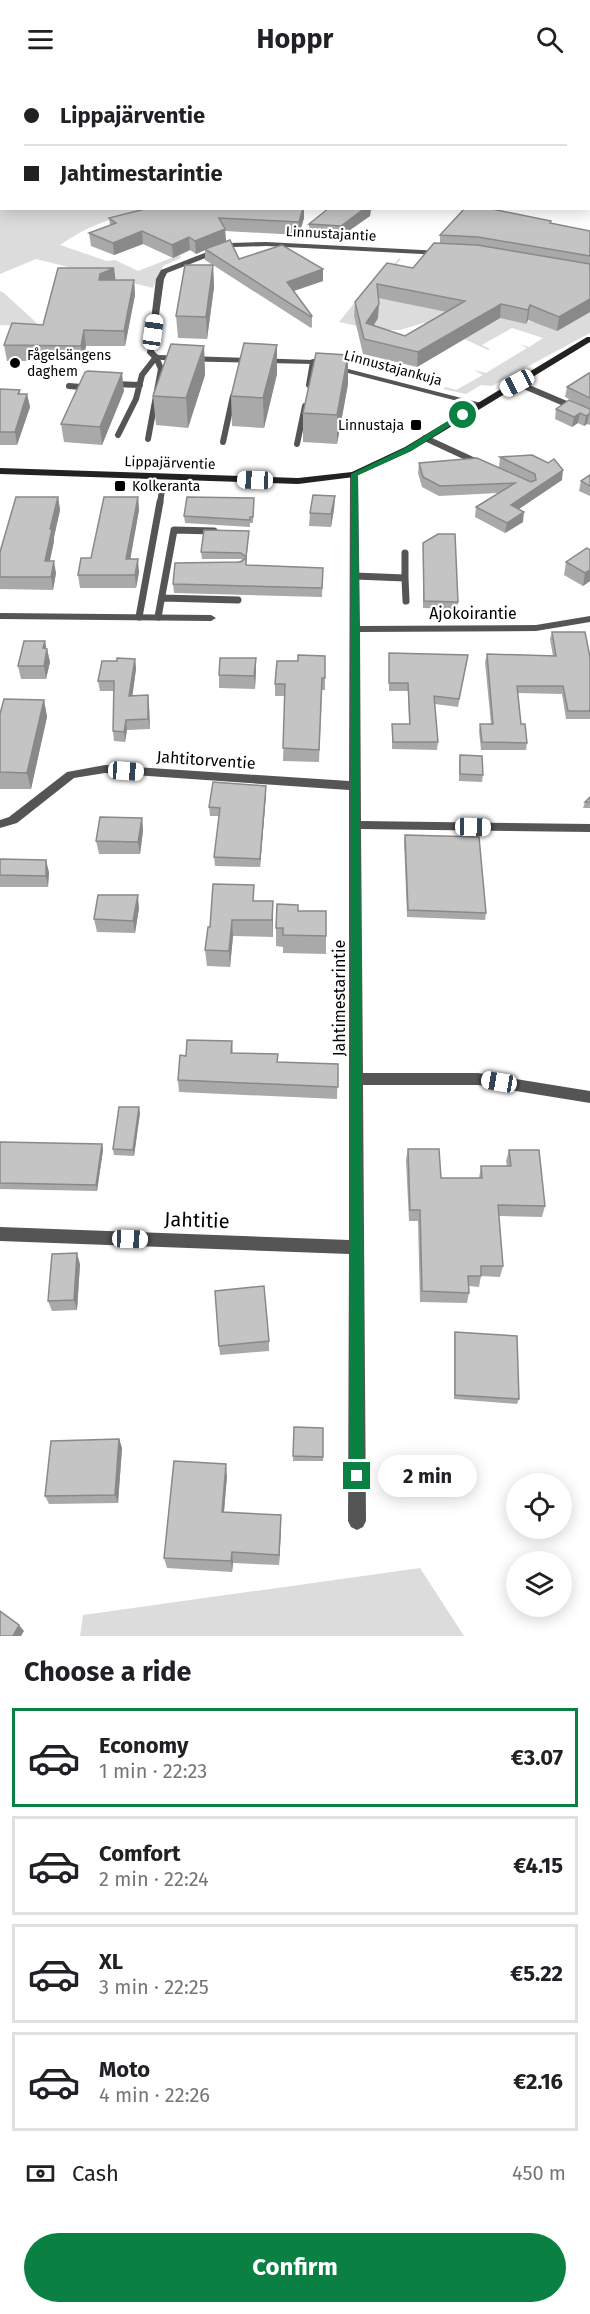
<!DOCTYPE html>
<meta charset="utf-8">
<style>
body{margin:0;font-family:"Fira Sans",sans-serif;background:#f2f2f2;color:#202124;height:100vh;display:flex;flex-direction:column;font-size:22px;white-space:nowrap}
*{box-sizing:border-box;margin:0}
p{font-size:20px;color:#757577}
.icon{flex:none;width:33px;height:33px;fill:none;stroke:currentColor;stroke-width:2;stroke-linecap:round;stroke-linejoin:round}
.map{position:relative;height:1558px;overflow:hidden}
.sheet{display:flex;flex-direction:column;background:#fff;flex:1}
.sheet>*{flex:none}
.top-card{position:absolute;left:0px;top:0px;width:591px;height:132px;box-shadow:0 3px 15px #0003;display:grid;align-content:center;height:132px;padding:0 24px;background:#fff}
.tools{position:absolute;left:506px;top:1395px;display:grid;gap:12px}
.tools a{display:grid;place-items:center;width:66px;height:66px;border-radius:50%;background:#fff;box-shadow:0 3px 15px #0003;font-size:30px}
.end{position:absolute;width:27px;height:27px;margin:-14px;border:8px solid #0b8043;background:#fff;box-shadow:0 0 0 3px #fff}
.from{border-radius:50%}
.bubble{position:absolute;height:42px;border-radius:21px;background:#fff;box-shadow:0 3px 15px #0003;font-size:20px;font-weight:700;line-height:42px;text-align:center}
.car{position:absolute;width:18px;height:36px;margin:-18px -9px;border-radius:8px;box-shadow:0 0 4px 2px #0007;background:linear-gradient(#fff 24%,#345 0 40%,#fff 0 76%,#345 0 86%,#fff 0)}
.top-card b{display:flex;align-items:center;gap:21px;height:57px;font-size:22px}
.top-card b+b{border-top:2px solid #e0e0e0}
.top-card i{width:15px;height:15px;background:#202124}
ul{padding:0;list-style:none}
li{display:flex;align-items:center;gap:18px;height:99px;margin:0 12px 9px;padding:0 12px;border:3px solid #e0e0e0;border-radius:0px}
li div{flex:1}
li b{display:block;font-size:22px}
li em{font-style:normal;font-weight:700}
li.active{border-color:#0b8043}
li>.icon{width:54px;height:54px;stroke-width:1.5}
h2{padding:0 24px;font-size:27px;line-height:72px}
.pay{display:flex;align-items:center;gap:15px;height:66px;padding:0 24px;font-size:22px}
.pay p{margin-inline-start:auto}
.primary-button{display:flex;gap:12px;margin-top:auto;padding:12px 24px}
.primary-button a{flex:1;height:69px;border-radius:36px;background:#0b8043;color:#fff;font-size:24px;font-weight:700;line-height:69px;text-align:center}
header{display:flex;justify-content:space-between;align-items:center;height:78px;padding:0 24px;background:#fff;font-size:27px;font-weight:700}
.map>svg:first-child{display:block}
.green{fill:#dcdcdc}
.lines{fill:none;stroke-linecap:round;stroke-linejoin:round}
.service-far1{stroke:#555;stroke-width:6}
.service{stroke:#555;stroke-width:7}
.minor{fill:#555;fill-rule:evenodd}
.secondary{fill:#222;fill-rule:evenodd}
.primary{fill:#000;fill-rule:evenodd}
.wall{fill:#a9a9a9;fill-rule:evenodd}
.shaded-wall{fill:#898989}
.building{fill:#c4c4c4;stroke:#898989;stroke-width:1.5;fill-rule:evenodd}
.route{fill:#0b8043}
.poi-dot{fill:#000;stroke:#fff;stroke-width:2}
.labels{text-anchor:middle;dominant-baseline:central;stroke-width:4.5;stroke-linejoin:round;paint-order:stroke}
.far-street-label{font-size:14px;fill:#000;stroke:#fff}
.far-poi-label{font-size:14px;fill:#000;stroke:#fff;text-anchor:start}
.street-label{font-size:16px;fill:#000;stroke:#fff}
.near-street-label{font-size:20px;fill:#000;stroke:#fff}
</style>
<header><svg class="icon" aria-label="menu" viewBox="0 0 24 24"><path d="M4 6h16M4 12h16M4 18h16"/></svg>Hoppr<svg class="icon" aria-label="search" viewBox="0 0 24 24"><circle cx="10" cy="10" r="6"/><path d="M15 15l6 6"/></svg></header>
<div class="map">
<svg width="590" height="1558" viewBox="0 0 590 1558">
<rect width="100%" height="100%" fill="#fff"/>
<path class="green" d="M177,0H438L455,1L203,2Z
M0,2L2,130L166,131C123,136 97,142 60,167L107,183L115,182L138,193L179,177L181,180L163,188L153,210L36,181L0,196Z
M399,180L401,181L369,219L535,244L590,234V255L492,308L481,307L466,316L443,311L446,309L456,312L483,297L474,292L486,295L527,270L519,266L529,269L543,260L512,250L482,267L490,271L488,272L464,261L481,251L423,245L400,252H376L339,244L364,213L371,214Z
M0,213L4,215L40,248L0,247Z
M420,1490L464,1558H80L83,1537Z"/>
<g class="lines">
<path class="service-far1" d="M517,305L590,336
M113,306L140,307
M309,307L313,284
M69,308L81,309L88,306
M118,357L136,321L142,297L156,279L161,291L148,361
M425,360L477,384
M223,364L233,318
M297,366L305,328
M160,425L163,406"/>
<path class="service" d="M355,498L405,500V475
M405,500L406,523
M162,520L238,522
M139,539L160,424
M158,539L174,452L214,453"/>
<path class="minor" d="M266,164L441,173L445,175L441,177L266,168L234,169L167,195L164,201L154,273L158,277L313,282L481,325V329L313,286L172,283L153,281L147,275L156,201L161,192L230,165Z
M354,393L358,396L360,548L536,547L590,538V544L536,553L360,554L361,743L590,746V754L361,751L363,995H478L590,1013V1025L478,1007H363L366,1443L363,1449L357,1452L351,1449L348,1443L349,1176L0,1163V1149L349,1162V712L105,695L74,700L17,745L0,750V742L9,739L67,694L105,687L349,703L350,396Z
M0,535L211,537L216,540L211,543L0,541Z"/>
<path class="secondary" d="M587,259H590V264L411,373L354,399L298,406L0,396V390L298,400L352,394L405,369Z"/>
<path class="primary" d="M130,0H164L166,2H131Z"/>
</g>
<path class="wall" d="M466,0H508V2H466Z
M537,0H590V15V2H537Z
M149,130H304V140L299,157L225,153L226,163L239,181L323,203L294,213L312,238V249L311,250L213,187L214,209L207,261L178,260L176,238L213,187L205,182V172L196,176L190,172L173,180L143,166L114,177L91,168L89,155L110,147L109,140Z
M329,130H371L370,138L340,159L309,157V146Z
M551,143V145L590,153V234L557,253L528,242L526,246L500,240L417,289L363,276L354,238L355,224L387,185L413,190L440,166V157ZM378,220L447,234L405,258L374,247L378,240Z
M114,190L115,202H134L135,217L125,268H86L83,283H7L4,267L43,247Z
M204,268L205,297L188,350L156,347L153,318Z
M348,277V306L337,366L303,364V335Z
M590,295V347L587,346L584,348L578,345L572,349L555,341L556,331H590L565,319L567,309Z
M277,296L264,350L232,348L231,318Z
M0,311L20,312V316H27L30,329L17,367H0Z
M124,313L102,367L64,364L61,346Z
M500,379L562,402L519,431L523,444L505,455L475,439L476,429L498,415L439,418L422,409L418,395L419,385L524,401L499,389Z
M590,397V418L579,413L581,403Z
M335,418L334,431L331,449L309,448L310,435Z
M58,419L60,432L54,459V463L50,483L56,495L53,512L0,511V474Z
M138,419L139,432L130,481L139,494L136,510H80L78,497Z
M254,426L253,445H250V449L185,445L184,438Z
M249,453L246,487L323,499L322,519L174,515L173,506L242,482L241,481H202L201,474Z
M423,465L458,524L457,531L423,530Z
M587,470L590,503L583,508L564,497L566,484Z
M552,554L590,579V641H566L562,616L518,615L521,646L527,665L526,672H481L479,653L480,646H491L485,584L487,576L553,578L550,561Z
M45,563L46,571H47L50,584L46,601H21L18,588Z
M389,575L467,584L458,629L435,626L438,664L437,672L392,671V646H409L408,613H389Z
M325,578V612H322L319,684L283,683L285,618H275V606L298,583Z
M256,580L255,611L219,610V597Z
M135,581L136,591L132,618L149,627L150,651L127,652L125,664L114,663L113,653L114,613H100L98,603L117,583Z
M44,622L47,639L31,711H0V636Z
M460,677L483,697L482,704L459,703V684Z
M266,716L260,789L215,788L214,779L219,738H210L209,729Z
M590,719V730H583L585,724Z
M142,740L143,753L140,776H99L96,763Z
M405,757L486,835L485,842L407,839L404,763Z
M0,781L49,794L48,809H0Z
M273,823V859L233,858L230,889L207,888L205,872L210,849Z
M139,830L135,855L97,854L94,841Z
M298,833L326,858V876L283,875V869L276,868V850Z
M232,963L233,975L278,984L338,986L337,1021L179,1014L178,1002L186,978Z
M140,1035L134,1078L114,1077L113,1071Z
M0,1064L102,1066L103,1072L97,1113L0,1111Z
M408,1071L441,1100H479L481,1088H507L506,1083L509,1072L545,1128L542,1139L499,1138L503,1188L500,1199L481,1198L479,1209L469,1208V1215L467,1225L420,1224L418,1143H409L406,1082Z
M80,1186L77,1232L52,1233L48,1223Z
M455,1254L519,1321L517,1326L454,1321V1259Z
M269,1263V1273L220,1277L219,1268Z
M294,1349L323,1379V1383H293Z
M119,1361L122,1370L118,1425L49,1426L45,1418Z
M227,1398L224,1434L281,1449L279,1487L233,1485L232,1494L167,1490L164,1480Z"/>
<path class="shaded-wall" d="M303,130H304V140L299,157V144Z
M365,130H371L370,138L340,159L341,148Z
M225,151L226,164L205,171V172L196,176L195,163Z
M142,153L143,166L114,177L113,165Z
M189,159L190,172L173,180L172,167Z
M213,187L214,209L207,261L206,239Z
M114,190L116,205L99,202L100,196Z
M323,191V203L287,215V204Z
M134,202L135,217L125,268L124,253Z
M590,221V234L557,253L559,239Z
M379,226L378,240L366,259V245Z
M501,226L500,240L417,289L418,274Z
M530,227L528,242L526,246L528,232Z
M84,252L86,268L83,283L81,268Z
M277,267V296L264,350L263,320Z
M204,268L205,297L188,350L186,320Z
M348,277V306L337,366V337Z
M122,295L124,313L102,367L100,349Z
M27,316L30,329L17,367L15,354Z
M580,335L578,345L572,349L574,339Z
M589,336L587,346L584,348L586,338Z
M563,392L562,402L510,437L511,427Z
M335,418L334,431L331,449V436Z
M58,419L60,432L54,459V463L47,495L45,483L50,451Z
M138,419L139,432L128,494L126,481Z
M524,434L523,444L505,455L507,445Z
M138,481L139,494L136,510L135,497Z
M54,483L56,495L53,512L51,499Z
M590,492V503L583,508L585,495Z
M45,563L47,574V571L50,584L46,601L44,588L43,570Z
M256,580V594L255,611L254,598Z
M135,581L136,591L131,628L129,618Z
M148,617L149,627L150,651L148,641Z
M44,622L47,639L31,711L27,695Z
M126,642L127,652L125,664L124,654Z
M266,708V716L260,789V781Z
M142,740L143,753L140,776L138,764Z
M46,782L49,794L48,809L46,798Z
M138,817L139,830L135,855L133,843Z
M273,823V859L272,842Z
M232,842L233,858L230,889L229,873Z
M139,1029L140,1035L134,1078L133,1072Z
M102,1066L103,1072L97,1113L96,1107Z
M77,1175L80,1186L77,1232L74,1222Z
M119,1361L122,1370L118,1425L115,1417Z
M226,1386L227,1398L223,1445L222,1434Z
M281,1437V1449L279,1487V1477Z
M232,1474L233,1485L232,1494L231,1483Z
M19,1547L24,1553L21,1558H13Z"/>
<path class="building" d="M149,130H303L299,144L219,140L225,151L195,163L189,159L172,167L142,153L113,165L89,155L116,145L109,140Z
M329,130H365L341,148L309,146Z
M465,130H487L551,143L550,145L590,153V178L478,159L440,157Z
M230,162L239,181L282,167L323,191L287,204L312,238L311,239L205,171Z
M434,165L477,167L590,186V221L559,239L530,227L528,232L501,226L418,274L364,261L355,224L387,185L413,190ZM377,206L465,223L405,258L366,245L379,226Z
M185,187H213L206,239L176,238Z
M58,190H114L100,196L99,202H134L124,253L84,252L81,268L4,267L12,245L43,247Z
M244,265L277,267L263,320L231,318Z
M171,266L204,268L186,320L153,318Z
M316,275L348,277L337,337L303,335Z
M88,293L122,295L100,349L61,346L85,294Z
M589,295H590V320L567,309Z
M0,311L20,312L18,316H27L15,354H0Z
M569,322L590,331V336H589L586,338L580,335L574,339L556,331Z
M532,377L548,385L554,381L563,392L511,427L524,434L507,445L476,429L515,405L440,408L423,399L419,385L477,380L531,404L536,402L535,396L500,379Z
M590,397V408L581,403Z
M313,417L335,418L331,436L310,435Z
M16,419H58L50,451H52L45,483H54L51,499H0V474Z
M104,419H138L126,481H138L135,497H78L81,480H91Z
M187,419L254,420L253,439H250V442L184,438Z
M204,452L249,453L246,479L241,475L201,474Z
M438,456H455L458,524L424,523L423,465Z
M587,470L590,472V492L585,495L566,484Z
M246,480V487L323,490L322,510L173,506L175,485L241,484Z
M552,554H585L590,579V633H568L563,608H517L521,646H525L527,665L482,664L480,646H493L487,576L556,578Z
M24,563H45L43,570L47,571L44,588H18Z
M389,575L468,577L459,621L434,618L438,664H393L392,646H410L408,605H389Z
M298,577L325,578V600H322L319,672L283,670L285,606H275L277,583H298Z
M117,580L135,581L129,618L148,617V641L126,642L124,654L113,653L114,603H98L102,583H117Z
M220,580H256L254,598L219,597Z
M4,621L44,622L27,695L0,694V636Z
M460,677L482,678L483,697L460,696Z
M213,704L266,708L260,781L214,779L220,730L209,729Z
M590,719V724H585Z
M100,739L142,740L138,764L96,763Z
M405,757L479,759L486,835L408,832Z
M0,781L46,782V798L0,797Z
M213,806L254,807L253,823H273L272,842H232L229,873L205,872L208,849H210Z
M98,817H138L133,843L94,841Z
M277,826L298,827V833H326V858L283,857V850H276Z
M187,962L232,963L231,975L278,976L277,984L338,986V1009L178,1002L180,977L186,978Z
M119,1029H139L133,1072L113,1071Z
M0,1064L102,1066L96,1107L0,1105Z
M408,1071H439L441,1100H482L481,1088H511L509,1072H539L545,1128L498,1127L503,1188H481V1198H468L469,1215L422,1213L420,1132H410Z
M77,1175L74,1222L48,1223L52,1176Z
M264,1208L269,1263L219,1268L215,1213Z
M455,1254L517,1258L519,1321L455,1317Z
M294,1349L323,1350V1379L293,1378Z
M119,1361L115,1417L45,1418L51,1363Z
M174,1383L226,1386L222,1434L281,1437L279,1477L232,1474L231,1483L164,1480Z
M0,1533L19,1547L13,1558H0Z"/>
<path class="route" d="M461,335L467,337L411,373L358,397L364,1398L362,1402L357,1404L352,1402L350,1398L351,396L405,370Z"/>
<g class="poi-dot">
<circle cx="15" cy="285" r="6"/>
<rect x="410" y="341" width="12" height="12" rx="3"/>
<rect x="114" y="402" width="12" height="12" rx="3"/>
</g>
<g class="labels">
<g class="far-street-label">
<text transform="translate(331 156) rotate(3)">Linnustajantie</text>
<text transform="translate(393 290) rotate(15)">Linnustajankuja</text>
<text transform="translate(170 385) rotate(2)">Lippajärventie</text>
</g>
<g class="far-poi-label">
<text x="27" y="277">Fågelsängens<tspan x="27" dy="16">daghem</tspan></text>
<text x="404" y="347" text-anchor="end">Linnustaja</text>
<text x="132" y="408">Kolkeranta</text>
</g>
<g class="street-label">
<text x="473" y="535">Ajokoirantie</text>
<text transform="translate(206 682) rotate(4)">Jahtitorventie</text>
<text transform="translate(339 920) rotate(-90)">Jahtimestarintie</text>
</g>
<g class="near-street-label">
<text transform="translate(197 1142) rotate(2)">Jahtitie</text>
</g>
</g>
</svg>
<div class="tools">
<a><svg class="icon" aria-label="locate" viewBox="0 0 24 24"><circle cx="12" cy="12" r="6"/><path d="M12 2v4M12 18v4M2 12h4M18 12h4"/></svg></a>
<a><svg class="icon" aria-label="layers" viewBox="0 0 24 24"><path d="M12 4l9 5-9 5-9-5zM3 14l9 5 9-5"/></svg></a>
</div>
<i class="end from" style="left:463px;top:337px"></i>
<i class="end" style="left:357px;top:1398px"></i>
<div class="bubble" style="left:378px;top:1377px;width:99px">2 min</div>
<i class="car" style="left:153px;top:254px;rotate:8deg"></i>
<i class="car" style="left:517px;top:305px;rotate:242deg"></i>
<i class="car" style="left:255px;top:402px;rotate:272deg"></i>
<i class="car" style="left:126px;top:693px;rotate:94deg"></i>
<i class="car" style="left:473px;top:749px;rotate:91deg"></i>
<i class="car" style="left:499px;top:1004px;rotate:280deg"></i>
<i class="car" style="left:130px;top:1161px;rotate:92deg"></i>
<div class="top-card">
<b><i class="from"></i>Lippajärventie</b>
<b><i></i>Jahtimestarintie</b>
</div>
</div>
<section class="sheet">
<h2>Choose a ride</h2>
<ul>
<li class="active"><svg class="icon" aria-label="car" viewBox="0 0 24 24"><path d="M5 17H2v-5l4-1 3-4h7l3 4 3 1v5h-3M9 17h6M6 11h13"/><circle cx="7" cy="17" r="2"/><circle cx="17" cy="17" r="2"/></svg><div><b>Economy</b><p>1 min · 22:23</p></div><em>€3.07</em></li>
<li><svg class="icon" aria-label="car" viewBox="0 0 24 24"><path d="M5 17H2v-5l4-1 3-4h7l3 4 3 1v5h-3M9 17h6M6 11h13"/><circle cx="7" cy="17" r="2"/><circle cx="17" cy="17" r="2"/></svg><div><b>Comfort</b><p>2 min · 22:24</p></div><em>€4.15</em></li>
<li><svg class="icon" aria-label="car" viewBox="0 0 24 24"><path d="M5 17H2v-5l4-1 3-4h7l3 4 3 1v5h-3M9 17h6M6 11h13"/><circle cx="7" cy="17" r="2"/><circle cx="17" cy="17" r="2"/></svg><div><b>XL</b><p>3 min · 22:25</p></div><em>€5.22</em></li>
<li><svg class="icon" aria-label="car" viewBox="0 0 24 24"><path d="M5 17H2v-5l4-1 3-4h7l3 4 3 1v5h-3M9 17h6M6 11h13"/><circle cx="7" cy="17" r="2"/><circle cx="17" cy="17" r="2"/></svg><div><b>Moto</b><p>4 min · 22:26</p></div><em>€2.16</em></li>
</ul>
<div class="pay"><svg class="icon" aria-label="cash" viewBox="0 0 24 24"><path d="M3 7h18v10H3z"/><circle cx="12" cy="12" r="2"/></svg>Cash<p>450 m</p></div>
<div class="primary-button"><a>Confirm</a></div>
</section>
